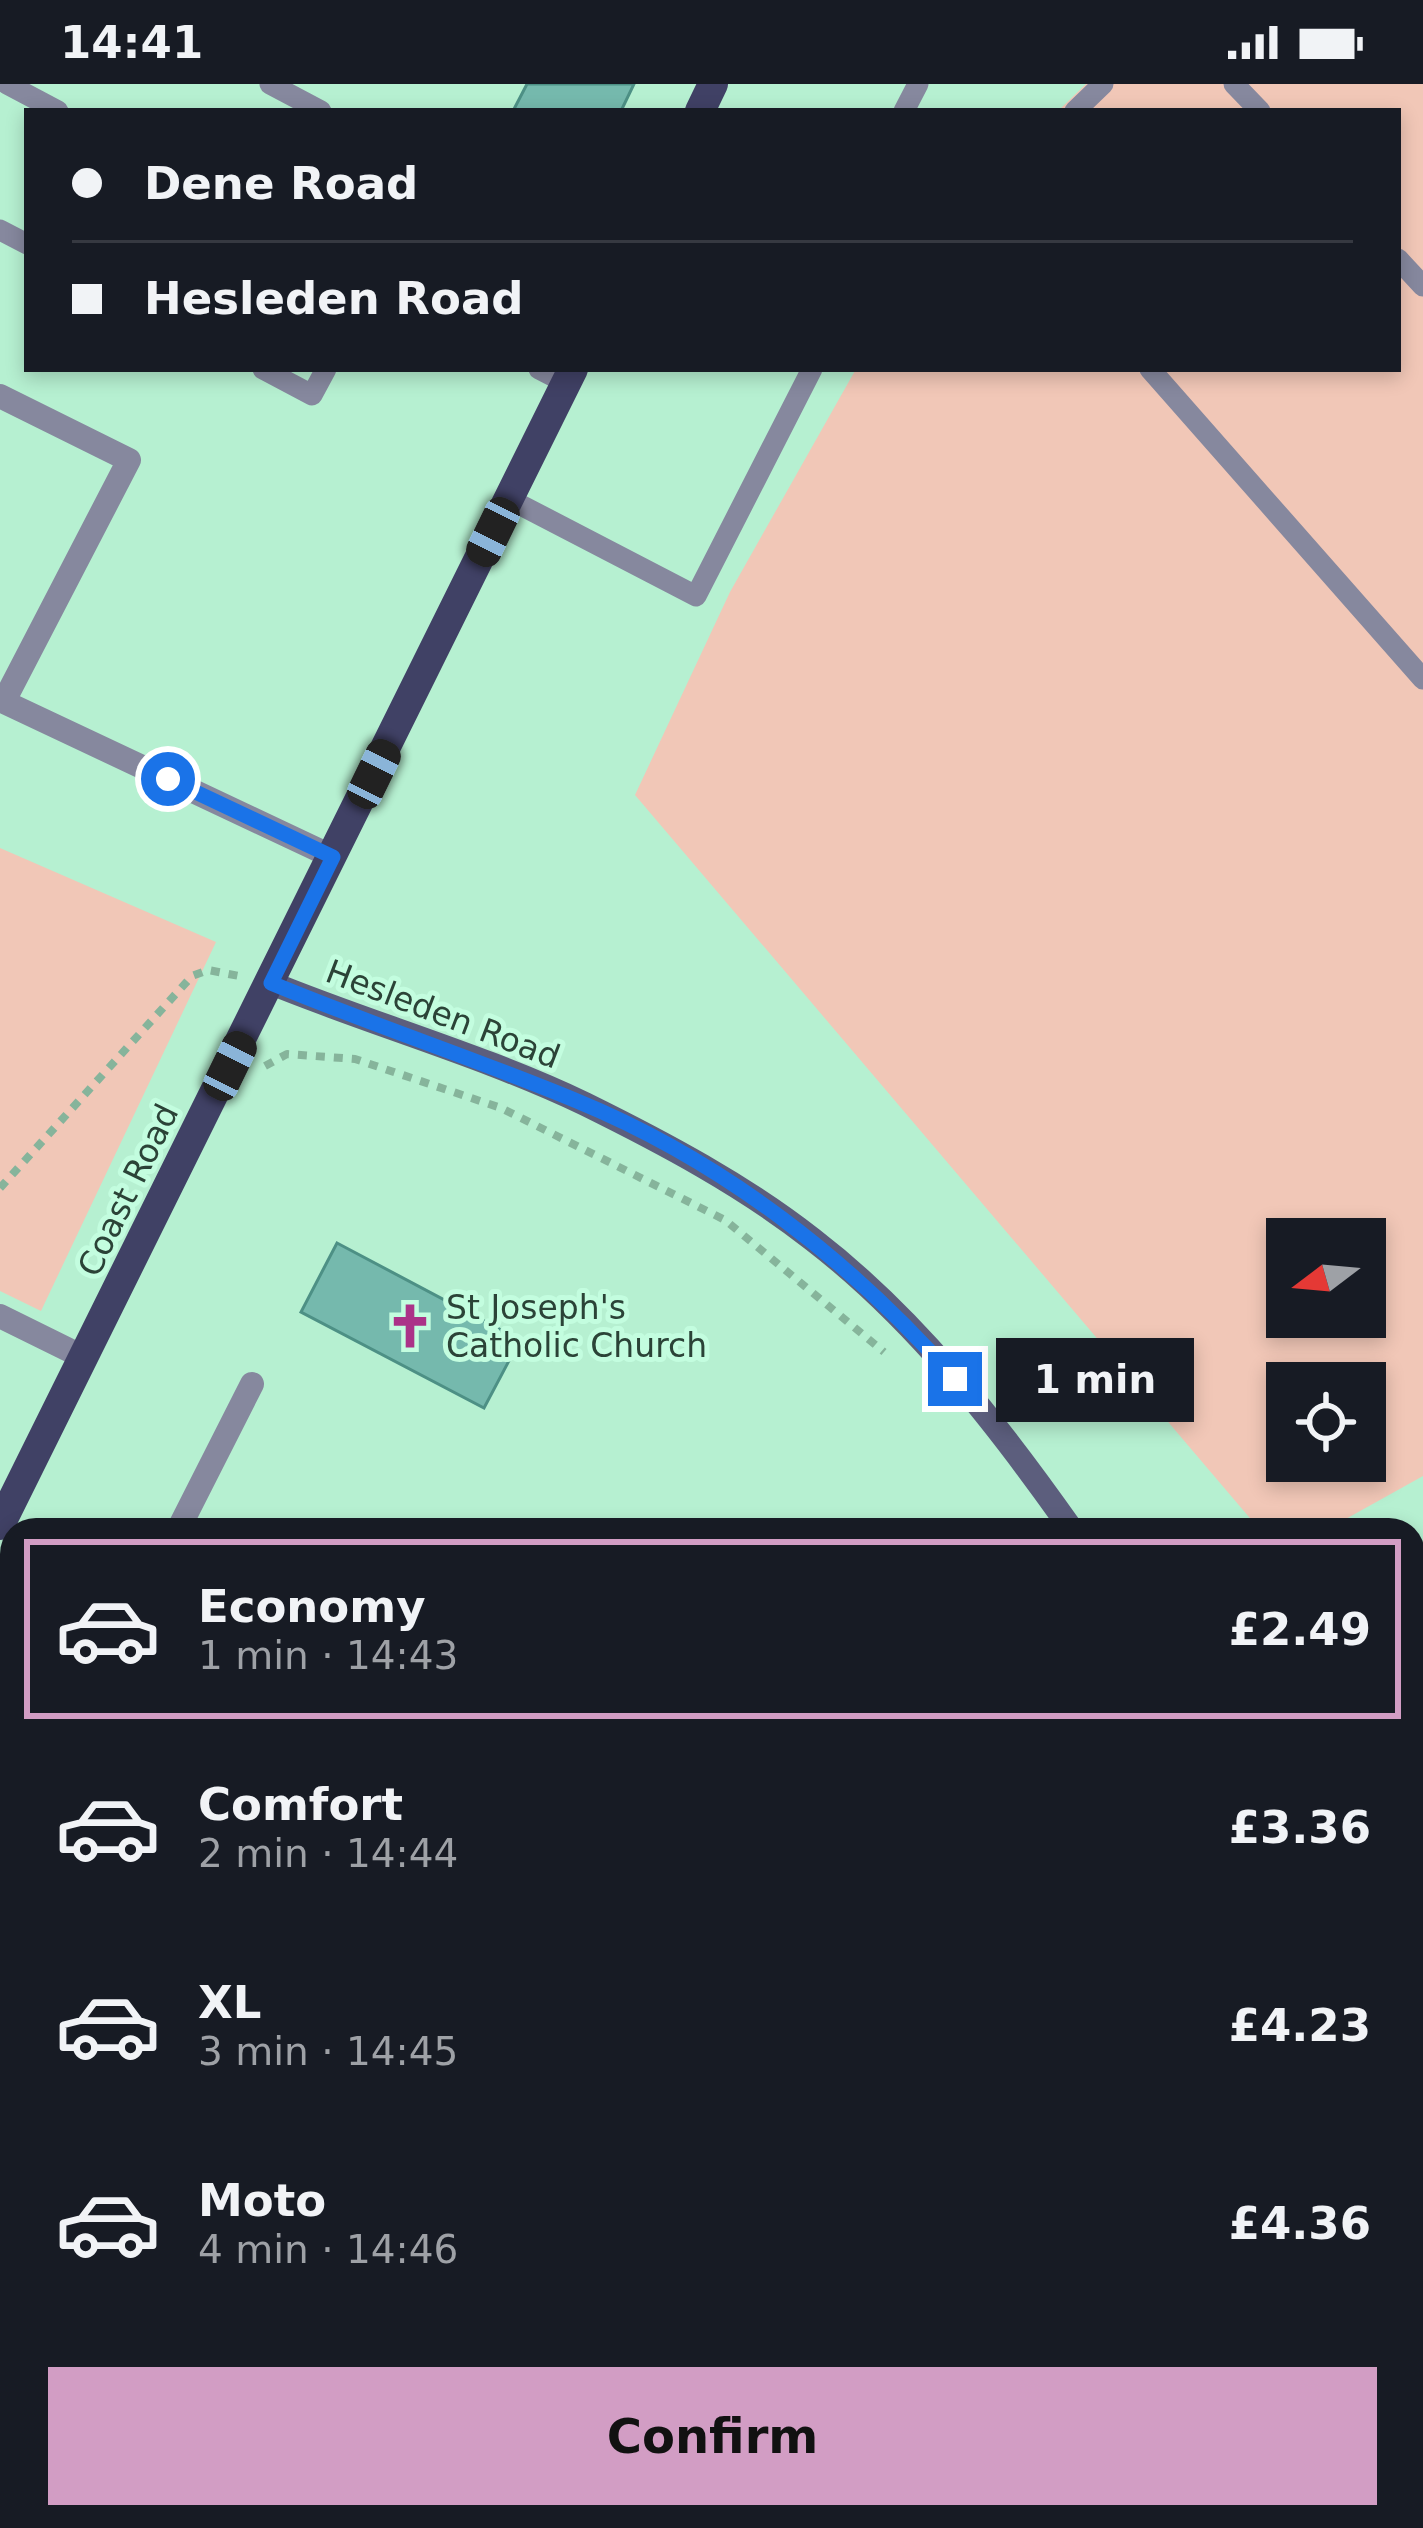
<!DOCTYPE html>
<meta charset="utf-8">
<style>
body{margin:0;font-family:"DejaVu Sans",sans-serif;background:#242831;color:#f1f3f6;height:100vh;display:flex;flex-direction:column;font-size:45px;white-space:nowrap}
*{box-sizing:border-box;margin:0}
p{font-size:39px;color:#9ea1a6}
.icon{flex:none;width:66px;height:66px;fill:none;stroke:currentColor;stroke-width:2;stroke-linecap:round;stroke-linejoin:round}
.map{position:relative;flex:1;overflow:hidden}
.details{position:absolute;left:0px;top:1434px;width:1425px;height:1011px;display:flex;flex-direction:column;background:#171b24;border-radius:36px 36px 0 0;box-shadow:0 6px 18px #0003}
.details>*{flex:none}
.hud{position:absolute;left:24px;top:24px;width:1377px;height:264px;border-radius:0px;box-shadow:0 6px 18px #0003;display:grid;align-content:center;height:264px;padding:0 48px;background:#171b24}
.needle{width:78px;rotate:254deg}
.buttons{position:absolute;left:1266px;top:1134px;display:grid;gap:24px}
.buttons a{display:grid;place-items:center;width:120px;height:120px;border-radius:0px;background:#171b24;box-shadow:0 6px 18px #0003;font-size:60px}
.end{position:absolute;width:54px;height:54px;margin:-27px;border:15px solid #1a73e8;background:#fff;box-shadow:0 0 0 6px #fff}
.from{border-radius:50%}
.bubble{position:absolute;height:84px;border-radius:0px;background:#171b24;box-shadow:0 6px 18px #0003;font-size:39px;font-weight:800;line-height:84px;text-align:center}
.car{position:absolute;width:36px;height:72px;margin:-36px -18px;border-radius:15px;box-shadow:0 0 9px 3px #0007;background:linear-gradient(#222 24%,#8ab4d8 0 40%,#222 0 76%,#8ab4d8 0 86%,#222 0)}
.hud b{display:flex;align-items:center;gap:42px;height:114px;font-size:45px}
.hud b+b{border-top:3px solid #363941}
.hud i{width:30px;height:30px;background:#f1f3f6}
ul{padding:21px 0 0;list-style:none}
li{display:flex;align-items:center;gap:36px;height:180px;margin:0 24px 18px;padding:0 24px;border:6px solid transparent;border-radius:0px}
li div{flex:1}
li b{display:block;font-size:45px}
li em{font-style:normal;font-weight:800}
li.on{border-color:#d29dc4}
li>.icon{width:108px;height:108px;stroke-width:1.5}
.primary-button{display:flex;gap:24px;margin-top:auto;padding:24px 48px}
.primary-button a{flex:1;height:138px;border-radius:0px;background:#d29dc4;color:#111;font-size:48px;font-weight:800;line-height:138px;text-align:center}
.status{display:flex;justify-content:space-between;align-items:center;height:84px;padding:0 60px;background:#171b24;direction:ltr}
.status svg{height:33px;fill:currentColor}
.map>svg:first-child{display:block}
.green{fill:#f1c7b7;fill-rule:evenodd}
.building{fill:#75b9ad;stroke:#4d9085;stroke-width:3}
.lines{fill:none;stroke-linecap:round;stroke-linejoin:round}
.path{stroke:#86b49b;stroke-width:8;stroke-dasharray:9 9;stroke-linecap:butt}
.service{stroke:#86889e;stroke-width:21}
.minor{stroke:#86889e;stroke-width:24}
.secondary{stroke:#5c5e7d;stroke-width:24}
.primary{stroke:#404165;stroke-width:30}
.route{stroke:#1a73e8;stroke-width:15}
.labels{text-anchor:middle;dominant-baseline:central;stroke-width:10;stroke-linejoin:round;paint-order:stroke}
.street-label{font-size:33px;fill:#2b4337;stroke:#c3fddf}
.poi-label{font-size:33px;fill:#2b4337;stroke:#c3fddf;text-anchor:start}
</style>
<div class="status"><b>14:41</b><svg viewBox="0 0 49 12"><path d="M0 12V9h3v3zM5 12V6h3v6zM10 12V3h3v9zM15 12V0h3v12zM26 1h20v11H26zM47 4h2v5h-2z"/></svg></div>
<div class="map">
<svg width="1423" height="2444" viewBox="0 0 1423 2444">
<rect width="100%" height="100%" fill="#b6f0d1"/>
<path class="green" d="M1086,0H1423V1392L1326,1446H1260L635,711L730,508L856,285H1398V27H1058ZM1287,1155H1365V1233H1287ZM1287,1299H1365V1377H1287Z
M0,764L216,858L41,1227L0,1207Z"/>
<path class="building" d="M527,0H634L621,27H513Z
M337,1159L520,1256L484,1324L301,1228Z
M0,2307L12,2313V2433H27L22,2444H0Z
M1172,2433H1275L1272,2444H1191L1192,2438Z"/>
<g class="lines">
<path class="path" d="M265,982L287,970L355,975L501,1024L725,1136L884,1268
M0,1104L192,892L208,886L239,892
M1413,2348L1423,2374
M1090,2444L1093,2433"/>
<path class="service" d="M7,0L58,27
M270,0L321,27
M1234,0L1260,27
M904,27L918,0
M1075,27L1103,0
M0,146L27,160
M1398,175L1423,202
M263,285L312,311L326,285
M539,285L566,299
M1150,285L1423,595
M509,415L696,512L812,285
M818,2433L830,2444"/>
<path class="minor" d="M0,312L129,376L4,617
M0,616L333,773
M0,1232L85,1274
M178,1446L252,1300
M0,1493L12,1499
M0,1801L12,1777
M491,2433L502,2444
M776,2444L791,2433"/>
<path class="secondary" d="M271,899C374,941 485,972 585,1020C664,1059 743,1101 812,1155C915,1234 998,1341 1072,1446
M1413,2243L1423,2268"/>
<path class="primary" d="M700,27L713,0
M0,1441L573,285"/>
</g>
<g class="lines">
<path class="route" d="M168,695L333,773L271,899C372,941 476,975 577,1017C723,1077 851,1177 955,1295"/>
</g>
<defs>
<g id="church-bare" transform="scale(3.6)"><path d="M-1.2-6h2.4v3.5h3.3v2.4h-3.3V6h-2.4V-.1h-3.3v-2.4h3.3Z" fill="#ab3388" stroke="#c3fddf" stroke-width="2.5" paint-order="stroke"/></g>
</defs>
<g fill-rule="evenodd">
<use href="#church-bare" x="410" y="1242"/>
</g>
<g class="labels">
<g class="street-label">
<text transform="translate(443 930) rotate(21)">Hesleden Road</text>
<text transform="translate(128 1106) rotate(-64)">Coast Road</text>
</g>
<g class="poi-label">
<text x="446" y="1223">St Joseph's<tspan x="446" dy="38">Catholic Church</tspan></text>
</g>
</g>
</svg>
<div class="buttons">
<a><svg class="needle" viewBox="-14 -14 28 28"><path d="M0-13l5 13h-10z" fill="#e53935"/><path d="M0 13l5-13h-10z" fill="#9ea1a6"/></svg></a>
<a><svg class="icon" aria-label="locate" viewBox="0 0 24 24"><circle cx="12" cy="12" r="6"/><path d="M12 2v4M12 18v4M2 12h4M18 12h4"/></svg></a>
</div>
<i class="end from" style="left:168px;top:695px"></i>
<i class="end" style="left:955px;top:1295px"></i>
<div class="bubble" style="left:996px;top:1254px;width:198px">1 min</div>
<i class="car" style="left:493px;top:448px;rotate:206deg"></i>
<i class="car" style="left:374px;top:690px;rotate:26deg"></i>
<i class="car" style="left:230px;top:982px;rotate:26deg"></i>
<div class="hud">
<b><i class="from"></i>Dene Road</b>
<b><i></i>Hesleden Road</b>
</div>
<section class="details">
<ul>
<li class="on"><svg class="icon" aria-label="car" viewBox="0 0 24 24"><path d="M5 17H2v-5l4-1 3-4h7l3 4 3 1v5h-3M9 17h6M6 11h13"/><circle cx="7" cy="17" r="2"/><circle cx="17" cy="17" r="2"/></svg><div><b>Economy</b><p>1 min · 14:43</p></div><em>£2.49</em></li>
<li><svg class="icon" aria-label="car" viewBox="0 0 24 24"><path d="M5 17H2v-5l4-1 3-4h7l3 4 3 1v5h-3M9 17h6M6 11h13"/><circle cx="7" cy="17" r="2"/><circle cx="17" cy="17" r="2"/></svg><div><b>Comfort</b><p>2 min · 14:44</p></div><em>£3.36</em></li>
<li><svg class="icon" aria-label="car" viewBox="0 0 24 24"><path d="M5 17H2v-5l4-1 3-4h7l3 4 3 1v5h-3M9 17h6M6 11h13"/><circle cx="7" cy="17" r="2"/><circle cx="17" cy="17" r="2"/></svg><div><b>XL</b><p>3 min · 14:45</p></div><em>£4.23</em></li>
<li><svg class="icon" aria-label="car" viewBox="0 0 24 24"><path d="M5 17H2v-5l4-1 3-4h7l3 4 3 1v5h-3M9 17h6M6 11h13"/><circle cx="7" cy="17" r="2"/><circle cx="17" cy="17" r="2"/></svg><div><b>Moto</b><p>4 min · 14:46</p></div><em>£4.36</em></li>
</ul>
<div class="primary-button"><a>Confirm</a></div>
</section>
</div>
